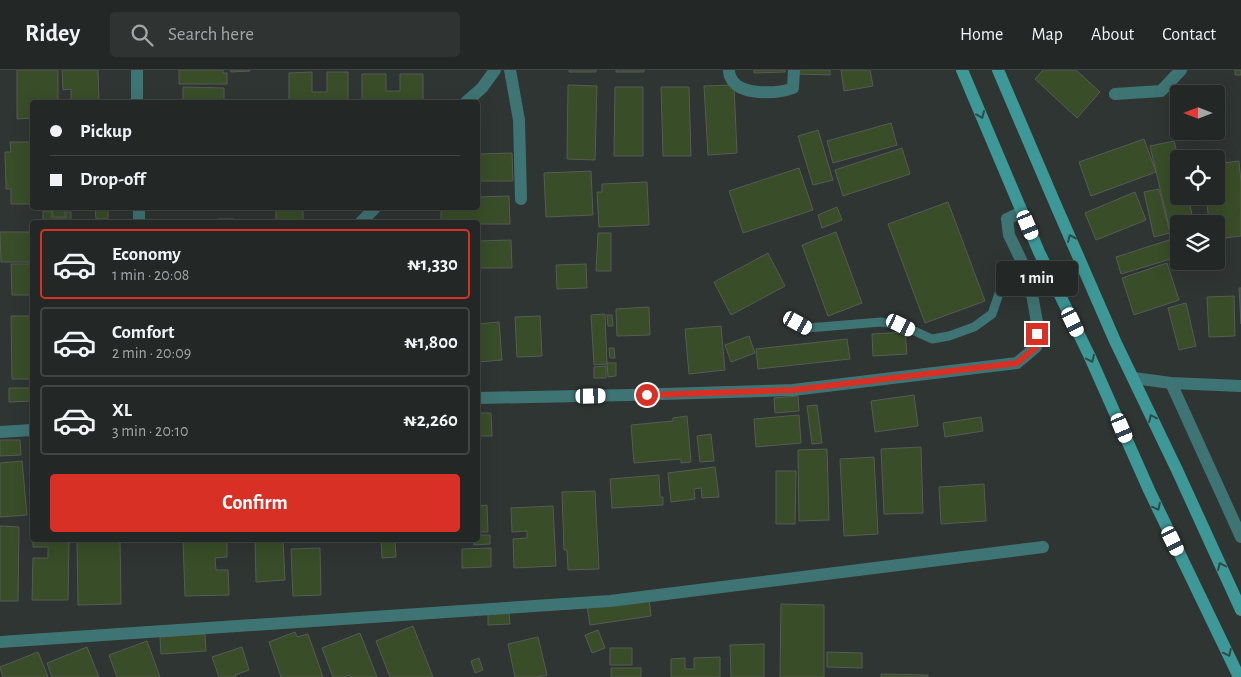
<!DOCTYPE html>
<meta charset="utf-8">
<style>
body{margin:0;font-family:"Alegreya Sans",sans-serif;background:#2f3432;color:#f1f3f6;height:100vh;display:flex;flex-direction:column;font-size:19px;white-space:nowrap}
*{box-sizing:border-box;margin:0}
p{font-size:16px;color:#a3a6a7}
.icon{flex:none;width:28px;height:28px;fill:none;stroke:currentColor;stroke-width:2;stroke-linecap:round;stroke-linejoin:round}
.map{position:relative;flex:1;overflow:hidden}
.panel{position:absolute;left:30px;top:150px;width:450px;height:322px;display:flex;flex-direction:column;background:#232826;border-radius:5px;box-shadow:0 5px 20px #0002,0 0 0 1px #404443}
.panel>*{flex:none}
.guide{position:absolute;left:30px;top:30px;width:450px;height:110px;border-radius:5px;box-shadow:0 5px 20px #0002,0 0 0 1px #404443;display:grid;align-content:center;height:110px;padding:0 20px;background:#232826}
.needle{width:32px;rotate:270deg}
.fabs{position:absolute;left:1170px;top:15px;display:grid;gap:10px}
.fabs a{display:grid;place-items:center;width:55px;height:55px;border-radius:5px;background:#232826;box-shadow:0 5px 20px #0002,0 0 0 1px #404443;font-size:25px}
.end{position:absolute;width:22px;height:22px;margin:-11px;border:6px solid #d93025;background:#fff;box-shadow:0 0 0 2px #fff}
.from{border-radius:50%}
.bubble{position:absolute;height:35px;border-radius:5px;background:#232826;box-shadow:0 5px 20px #0002,0 0 0 1px #404443;font-size:16px;font-weight:600;line-height:35px;text-align:center}
.car{position:absolute;width:15px;height:30px;margin:-15px -8px;border-radius:6px;box-shadow:0 0 4px 1px #0007;background:linear-gradient(#fff 24%,#345 0 40%,#fff 0 76%,#345 0 86%,#fff 0)}
.guide b{display:flex;align-items:center;gap:18px;height:48px;font-size:19px}
.guide b+b{border-top:1px solid #404443}
.guide i{width:12px;height:12px;background:#f1f3f6}
ul{padding:9px 0 0;list-style:none}
li{display:flex;align-items:center;gap:15px;height:70px;margin:0 10px 8px;padding:0 10px;border:2px solid #404443;border-radius:5px}
li div{flex:1}
li b{display:block;font-size:19px}
li em{font-style:normal;font-weight:600}
li.selected{border-color:#d93025}
li>.icon{width:45px;height:45px;stroke-width:1.5}
.button{display:flex;gap:10px;margin-top:auto;padding:10px 20px}
.button a{flex:1;height:58px;border-radius:5px;background:#d93025;color:#fff;font-size:20px;font-weight:600;line-height:58px;text-align:center}
header{display:flex;align-items:center;gap:30px;box-sizing:border-box;height:70px;padding:0 25px;background:#232826;border-bottom:1px solid #404443}
header strong{font-size:24px}
nav{display:flex;gap:28px;margin-inline-start:auto;font-size:18px}
.search{width:350px;height:45px;background:#2f3432;display:flex;align-items:center;gap:12px;box-sizing:border-box;padding:0 18px;border-radius:5px;color:#a3a6a7;font-size:19px}
.map>svg:first-child{display:block}
.building{fill:#384d28;stroke:#575b55}
.lines{fill:none;stroke-linecap:round;stroke-linejoin:round}
.service{stroke:#3f7474;stroke-width:9}
.minor{stroke:#3f7474;stroke-width:12}
.secondary{stroke:#3d9897;stroke-width:12}
.oneway{stroke:#2c4c49}
.route{stroke:#d93025;stroke-width:6}
</style>
<header>
<strong>Ridey</strong>
<div class="search"><svg class="icon" aria-label="search" viewBox="0 0 24 24"><circle cx="10" cy="10" r="6"/><path d="M15 15l6 6"/></svg>Search here</div>
<nav><a>Home</a><a>Map</a><a>About</a><a>Contact</a></nav>
</header>
<div class="map">
<svg width="1241" height="607" viewBox="0 0 1241 607">
<rect width="100%" height="100%" fill="#2f3532"/>
<path class="building" d="M17,0H58V32H32V48L17,49Z
M62,0H98L99,32H71V19L63,20Z
M179,0H223V3H227V14H179Z
M230,0H250V1L231,2Z
M569,0H596V2H569Z
M616,0H644V2H616Z
M754,0H785V2L754,3Z
M800,0H830V5L799,4Z
M841,0H870L873,16L844,21Z
M1043,0H1076L1100,22L1077,48L1035,9Z
M1235,0H1241V5H1235Z
M312,2V22H327V2H348V32H289V3Z
M362,4H386V21H400V4H423V32H362Z
M568,15L597,16L595,90L567,89Z
M734,15L737,83L708,85L704,16Z
M183,17L224,18V32H183Z
M615,17H643V86H614Z
M661,17H689L691,86H663Z
M891,53L897,75L833,93L827,71Z
M818,60L833,110L813,115L798,66Z
M1144,69L1156,102L1091,126L1079,92Z
M1174,71L1179,90V126H1188L1194,154H1179V176L1174,177L1150,76Z
M10,72H32V134H11V119H6L5,82H11Z
M902,78L910,104L843,126L835,100Z
M512,83L513,111H478V84Z
M1239,91L1241,112V166L1216,169V154H1205L1204,152L1209,151L1206,126H1216V94Z
M799,98L813,140L743,163L729,121Z
M591,101L593,145L546,147L544,103Z
M647,112L649,155L599,157L597,122H602V114Z
M1159,119L1170,163L1154,167L1144,122Z
M1135,122L1146,150L1096,170L1085,143Z
M509,126L510,154H478V152H441V138H478V127Z
M948,132L985,231L925,253L888,154Z
M837,137L842,150L822,158L818,145Z
M52,138H65V147H53Z
M95,138H108V149H96Z
M276,138H303V152H276Z
M43,141H52V152H43Z
M66,142H71V152H54V148H66Z
M219,149H234V152H219Z
M0,162H32V192H1Z
M836,162L862,233L828,246L802,175Z
M598,163H611V201H596Z
M511,170L512,198H478V171Z
M1169,170L1174,188L1121,204L1116,187Z
M768,183L785,216L731,245L714,212Z
M1167,193L1179,230L1134,245L1122,208Z
M11,194H32V225H12Z
M586,194L587,218L557,219L556,195Z
M1239,218H1241V254Z
M1234,226L1235,266L1209,267L1207,227Z
M1186,233L1196,276L1179,280L1168,238Z
M649,237L650,265L617,266L616,239Z
M605,244L607,294L594,295L591,245Z
M607,245H612L613,256H608Z
M11,246H32V309H12Z
M540,246L542,286L517,287L515,247Z
M499,252L502,290L478,292V254Z
M721,256L725,300L689,304L685,259Z
M905,262L907,284L873,286L872,264Z
M749,266L755,283L731,292L725,275Z
M847,269L850,289L758,299L756,279Z
M609,278H614L615,288H610Z
M607,293H616V306L608,307Z
M606,296V308H594V297Z
M9,318H32V331L9,332Z
M914,325L918,356L875,362L871,331Z
M798,326L799,341L775,343L774,328Z
M817,335L822,373L812,374L807,336Z
M478,343H491L492,366H478Z
M799,345L801,373L756,377L754,349Z
M687,346L691,392L681,393V389L634,393L631,355L673,351V348Z
M981,347L983,361L945,367L943,353Z
M711,364L714,391L700,392L697,366Z
M0,370H20L21,385L0,386Z
M921,377L923,443L884,444L881,379Z
M827,379L829,450L799,451L798,380Z
M874,387L878,464L844,466L840,389Z
M22,391L27,445L0,447V393Z
M715,397L719,427L702,428L701,418L694,419L695,429L671,432L668,403Z
M776,401H796L795,454H776Z
M659,405L660,427H663V435L612,438L610,409Z
M984,414L986,451L941,454L939,417Z
M595,421L599,499L568,500L567,480H564L562,422Z
M487,435L488,462H478V436Z
M553,436L556,496L514,498L513,469L527,468V461L512,462L511,438Z
M0,456L19,457L18,531H0Z
M478,465H490V474L474,475V470H478Z
M33,470H69L68,530H32L33,488H48V477H33Z
M77,470H120L121,534L78,535Z
M183,470H227V487L215,488L216,500H228L229,525L185,526Z
M255,470H283L285,510L256,512Z
M381,470H395L396,487L382,488Z
M320,478L321,525L293,526L291,479Z
M491,478V497L462,498V479Z
M649,529L651,546L590,555L587,537Z
M781,534L824,535V607H780Z
M509,542L510,554L488,555V544Z
M413,556L433,607H390L376,571Z
M598,560L605,578L592,583L585,565Z
M295,562L297,567L308,564L323,607H281L269,572Z
M360,563L377,607H351L350,605L344,607H333L322,578Z
M205,564L206,581L161,584L160,567Z
M538,567L547,605L536,607H515L508,574Z
M147,571L160,607H117L109,585Z
M764,574V607H731L730,575Z
M87,577L99,607H52L47,593Z
M242,577L249,600L235,605L236,607H219L212,587Z
M610,578H632V595H610Z
M38,582L48,607H3L0,597Z
M827,582L862,583V598L827,597Z
M720,587V607H671V589L685,588V599H694V588Z
M479,588L483,600L475,603L471,591Z
M611,598H641V607H611Z
M881,604L928,605V607H881Z"/>
<g class="lines">
<path class="service" d="M789,247L808,258L881,252L901,255L932,269L949,266L974,257L992,244L1003,212L1025,198"/>
<path class="minor" d="M137,0V32
M510,0L519,50L521,129
M729,0C729,3 729,5 731,8C739,26 777,24 793,18L794,0
M1115,24L1161,21L1181,0
M466,32L482,18L495,0
M139,138V152
M361,152L375,138
M1134,308L1171,313L1241,316
M1171,313L1241,467
M478,328L629,325L793,320L1017,293L1036,277L1037,252L1031,219L1025,198L1009,165L1007,149L1022,142
M0,362L32,360
M0,572L610,531L1043,477"/>
<path class="secondary" d="M962,0L1039,182L1090,287L1149,420L1239,607
M998,0L1054,131L1115,271L1177,400L1241,540"/>
</g>
<defs><path id="oneway-chevron" d="M-2-3.5L2.5 0L-2 3.5" fill="none" stroke-width="1.6" stroke-linecap="round" stroke-linejoin="round" transform="scale(1.25)"/></defs>
<g class="oneway">
<use href="#oneway-chevron" transform="translate(981 45) rotate(67)"/>
<use href="#oneway-chevron" transform="translate(1071 168) rotate(-114)"/>
<use href="#oneway-chevron" transform="translate(1091 289) rotate(65)"/>
<use href="#oneway-chevron" transform="translate(1152 348) rotate(-115)"/>
<use href="#oneway-chevron" transform="translate(1157 437) rotate(64)"/>
<use href="#oneway-chevron" transform="translate(1221 496) rotate(-115)"/>
<use href="#oneway-chevron" transform="translate(1228 583) rotate(64)"/>
</g>
<g class="lines">
<path class="route" d="M647,325L793,320L1017,293L1036,277L1037,264"/>
</g>
</svg>
<div class="fabs">
<a><svg class="needle" viewBox="-14 -14 28 28"><path d="M0-13l5 13h-10z" fill="#e53935"/><path d="M0 13l5-13h-10z" fill="#a3a6a7"/></svg></a>
<a><svg class="icon" aria-label="locate" viewBox="0 0 24 24"><circle cx="12" cy="12" r="6"/><path d="M12 2v4M12 18v4M2 12h4M18 12h4"/></svg></a>
<a><svg class="icon" aria-label="layers" viewBox="0 0 24 24"><path d="M12 4l9 5-9 5-9-5zM3 14l9 5 9-5"/></svg></a>
</div>
<i class="end from" style="left:647px;top:325px"></i>
<i class="end" style="left:1037px;top:264px"></i>
<div class="bubble" style="left:996px;top:191px;width:82px">1 min</div>
<i class="car" style="left:1028px;top:155px;rotate:157deg"></i>
<i class="car" style="left:1073px;top:252px;rotate:154deg"></i>
<i class="car" style="left:798px;top:253px;rotate:119deg"></i>
<i class="car" style="left:901px;top:255px;rotate:116deg"></i>
<i class="car" style="left:591px;top:326px;rotate:89deg"></i>
<i class="car" style="left:1122px;top:358px;rotate:157deg"></i>
<i class="car" style="left:1173px;top:471px;rotate:154deg"></i>
<div class="guide">
<b><i class="from"></i>Pickup</b>
<b><i></i>Drop-off</b>
</div>
<section class="panel">
<ul>
<li class="selected"><svg class="icon" aria-label="car" viewBox="0 0 24 24"><path d="M5 17H2v-5l4-1 3-4h7l3 4 3 1v5h-3M9 17h6M6 11h13"/><circle cx="7" cy="17" r="2"/><circle cx="17" cy="17" r="2"/></svg><div><b>Economy</b><p>1 min · 20:08</p></div><em>₦1,330</em></li>
<li><svg class="icon" aria-label="car" viewBox="0 0 24 24"><path d="M5 17H2v-5l4-1 3-4h7l3 4 3 1v5h-3M9 17h6M6 11h13"/><circle cx="7" cy="17" r="2"/><circle cx="17" cy="17" r="2"/></svg><div><b>Comfort</b><p>2 min · 20:09</p></div><em>₦1,800</em></li>
<li><svg class="icon" aria-label="car" viewBox="0 0 24 24"><path d="M5 17H2v-5l4-1 3-4h7l3 4 3 1v5h-3M9 17h6M6 11h13"/><circle cx="7" cy="17" r="2"/><circle cx="17" cy="17" r="2"/></svg><div><b>XL</b><p>3 min · 20:10</p></div><em>₦2,260</em></li>
</ul>
<div class="button"><a>Confirm</a></div>
</section>
</div>
